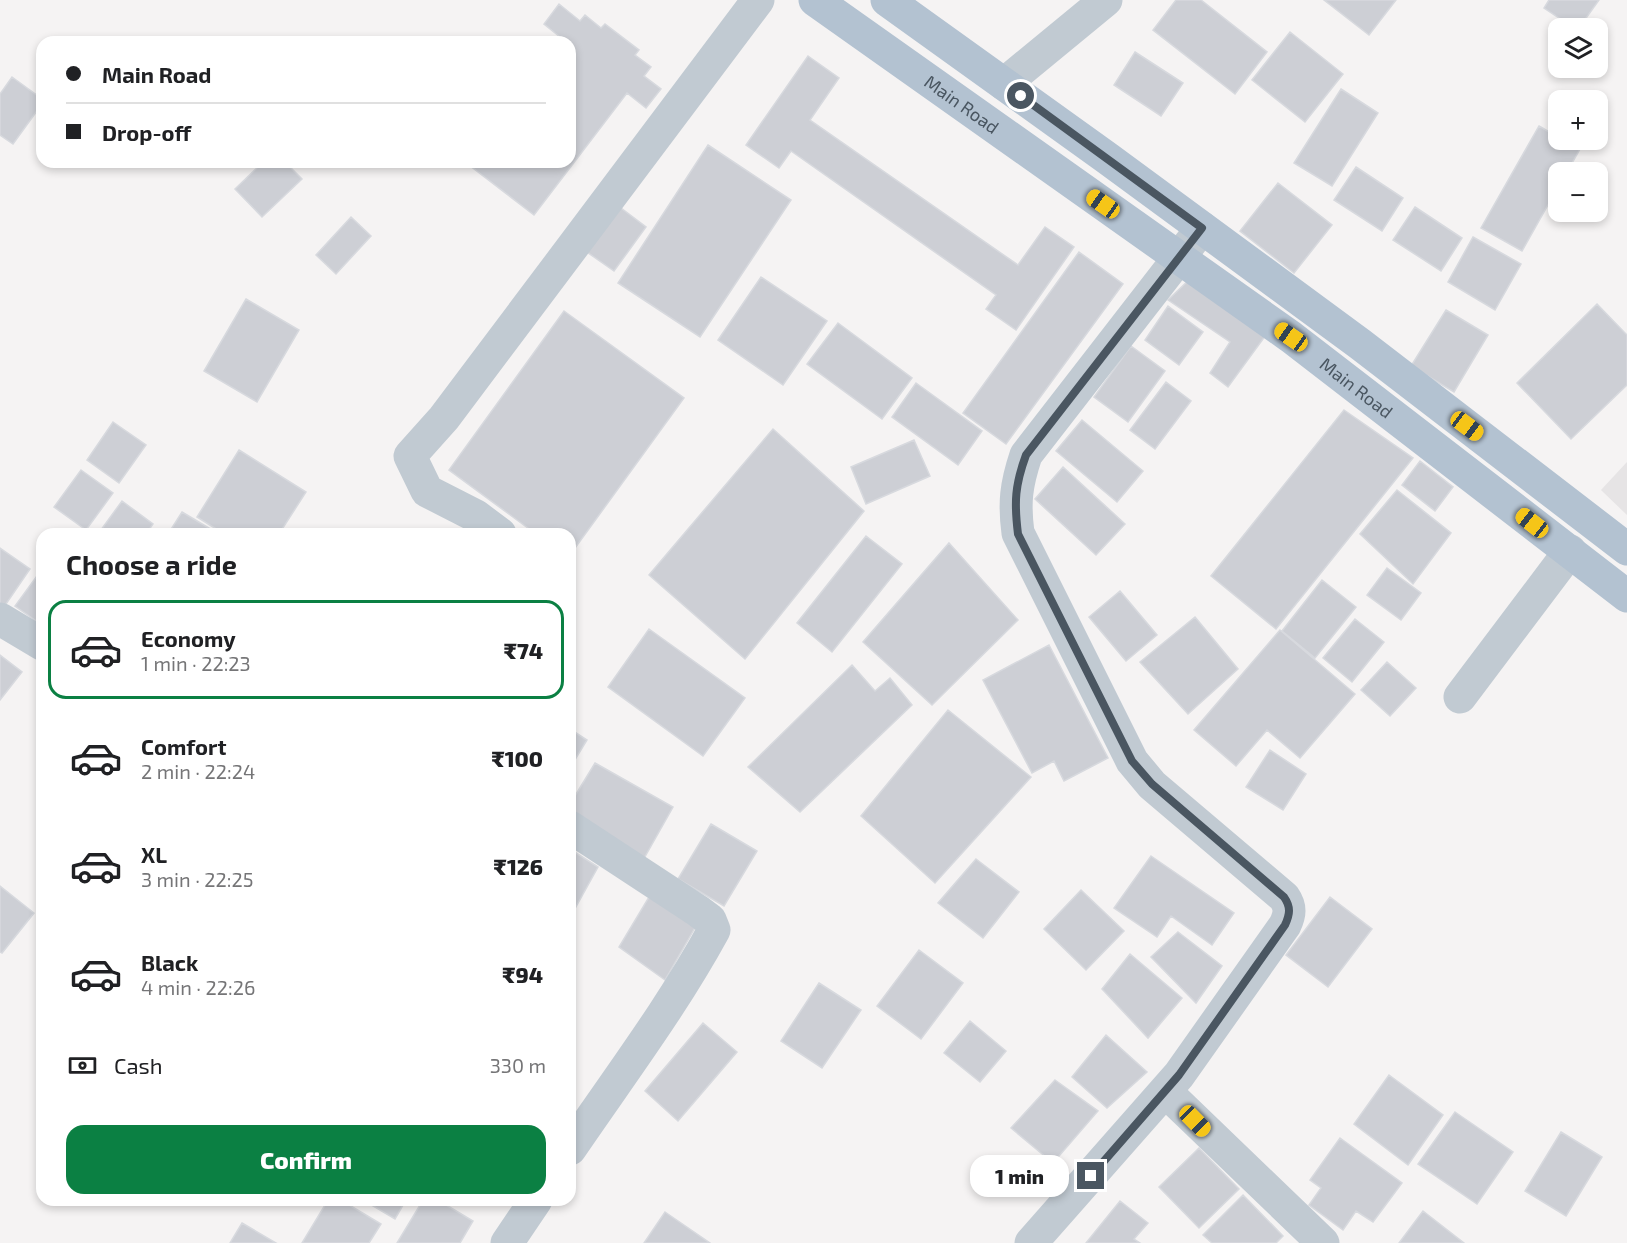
<!DOCTYPE html>
<meta charset="utf-8">
<style>
body{margin:0;font-family:"Exo 2",sans-serif;background:#f2f2f2;color:#202124;height:100vh;display:flex;flex-direction:column;font-size:22px;white-space:nowrap}
*{box-sizing:border-box;margin:0}
p{font-size:20px;color:#757577}
.icon{flex:none;width:33px;height:33px;fill:none;stroke:currentColor;stroke-width:2;stroke-linecap:round;stroke-linejoin:round}
.map{position:relative;flex:1;overflow:hidden}
.side{position:absolute;left:36px;top:528px;width:540px;height:678px;display:flex;flex-direction:column;background:#fff;border-radius:18px;box-shadow:0 3px 9px #0003}
.side>*{flex:none}
.guide{position:absolute;left:36px;top:36px;width:540px;height:132px;border-radius:18px;box-shadow:0 3px 9px #0003;display:grid;align-content:center;height:132px;padding:0 30px;background:#fff}
.tools{position:absolute;left:1548px;top:18px;display:grid;gap:12px}
.tools a{display:grid;place-items:center;width:60px;height:60px;border-radius:12px;background:#fff;box-shadow:0 3px 9px #0003;font-size:30px}
.end{position:absolute;width:27px;height:27px;margin:-14px;border:8px solid #4a5661;background:#fff;box-shadow:0 0 0 3px #fff}
.from{border-radius:50%}
.bubble{position:absolute;height:42px;border-radius:18px;background:#fff;box-shadow:0 3px 9px #0003;font-size:20px;font-weight:800;line-height:42px;text-align:center}
.car{position:absolute;width:18px;height:36px;margin:-18px -9px;border-radius:8px;box-shadow:0 0 4px 2px #0007;background:linear-gradient(#f5c518 24%,#345 0 40%,#f5c518 0 76%,#345 0 86%,#f5c518 0)}
.guide b{display:flex;align-items:center;gap:21px;height:57px;font-size:22px}
.guide b+b{border-top:2px solid #e0e0e0}
.guide i{width:15px;height:15px;background:#202124}
ul{padding:0;list-style:none}
li{display:flex;align-items:center;gap:18px;height:99px;margin:0 12px 9px;padding:0 18px;border:3px solid transparent;border-radius:18px}
li div{flex:1}
li b{display:block;font-size:22px}
li em{font-style:normal;font-weight:800}
li.selected{border-color:#0b8043}
li>.icon{width:54px;height:54px;stroke-width:1.5}
h2{padding:0 30px;font-size:27px;line-height:72px}
.pay{display:flex;align-items:center;gap:15px;height:66px;padding:0 30px;font-size:22px}
.pay p{margin-inline-start:auto}
.action{display:flex;gap:12px;margin-top:auto;padding:12px 30px}
.action a{flex:1;height:69px;border-radius:18px;background:#0b8043;color:#fff;font-size:24px;font-weight:800;line-height:69px;text-align:center}
.map>svg:first-child{display:block}
.education{fill:#e6e4e5}
.building{fill:#cdcfd5;stroke:#d7d9de;stroke-width:1.5}
.lines{fill:none;stroke-linecap:round;stroke-linejoin:round}
.minor{stroke:#c1cad2;stroke-width:33}
.major{stroke:#b3c2d1;stroke-width:33}
.route{stroke:#4a5661;stroke-width:8}
.labels{text-anchor:middle;dominant-baseline:central;stroke-width:4.5;stroke-linejoin:round;paint-order:stroke}
.street-label{font-size:18px;fill:#4a5661;stroke:#fff}
</style>
<div class="map">
<svg width="1627" height="1243" viewBox="0 0 1627 1243">
<rect width="100%" height="100%" fill="#f5f3f3"/>
<path class="education" d="M1627,462V515L1601,490Z"/>
<path class="building" d="M1176,0H1201L1267,52L1235,94L1153,30Z
M1324,0H1396L1369,35Z
M1549,0H1599L1579,28H1574L1544,8Z
M559,4L580,21L585,15L601,28L605,24L639,50L635,55L651,67L644,76L661,89L646,108L627,93L534,215L465,162H570V42H556L560,37L544,24Z
M1290,32L1343,74L1305,122L1252,80Z
M1135,52L1183,83L1161,116L1114,85Z
M808,56L839,78L810,120L1018,265L1045,227L1074,247L1016,330L986,309L996,295L791,151L779,168L746,145Z
M12,77L42,99V104L13,144L0,135V94Z
M1341,89L1378,113L1332,186L1294,163Z
M1539,126L1558,137V140H1563L1580,149L1567,172H1558V187L1522,251L1481,228Z
M708,145L791,200L700,337L618,283Z
M263,162H285L302,179L262,217L235,189Z
M1356,167L1403,198L1382,231L1334,200Z
M1278,183L1332,225L1294,273L1240,231Z
M617,205L646,227L614,271L584,250Z
M1415,207L1462,238L1441,271L1393,240Z
M351,217L371,236L336,274L316,255Z
M1473,237L1521,264L1495,310L1448,282Z
M1079,252L1123,284L1006,444L963,413Z
M761,277L827,321L783,385L718,340Z
M1192,277L1266,335L1228,387L1210,373L1230,342L1168,300Z
M246,299L299,330L257,402L204,371Z
M1597,304L1627,335V385L1571,439L1517,383Z
M1168,306L1203,332L1179,365L1145,340Z
M1446,310L1488,335L1454,392L1411,366Z
M564,311L684,398L570,555V534H536L449,470Z
M838,323L912,378L882,419L807,364Z
M1131,346L1165,371L1128,422L1094,397Z
M1166,382L1191,401L1155,449L1130,430Z
M916,383L982,431L958,465L892,417Z
M1344,410L1413,458L1276,629L1211,576Z
M1082,420L1143,471L1117,502L1056,451Z
M113,422L146,445L119,483L87,460Z
M773,429L864,511L745,659L649,575Z
M914,440L930,476L866,504L851,467Z
M239,450L306,492L279,534H224L197,517Z
M1420,461L1453,487L1435,511L1402,485Z
M1063,467L1125,524L1096,555L1035,499Z
M81,470L113,493L86,530L54,507Z
M1397,490L1451,533L1413,584L1360,534Z
M122,501L153,524L146,534H98Z
M182,512L219,534H168Z
M866,536L902,564L832,652L797,623Z
M949,543L1018,620L932,705L863,642Z
M0,548L30,569L4,607L0,604Z
M1387,568L1421,593L1401,620L1367,595Z
M42,569V625L15,606Z
M1322,580L1356,607L1315,658L1282,631Z
M1120,591L1157,635L1126,661L1089,617Z
M1195,617L1238,669L1188,714L1140,662Z
M1355,619L1384,642L1352,682L1323,658Z
M649,629L745,698L703,756L608,687Z
M1280,630L1355,694L1300,758L1267,730L1236,766L1194,730Z
M1049,645L1108,758L1064,781L1054,761L1032,773L983,680Z
M0,655L22,672L0,700Z
M1387,662L1416,688L1390,716L1361,690Z
M852,665L875,691L890,678L912,705L800,812L748,767Z
M948,710L1031,777L935,883L861,816Z
M570,729L587,740L570,768Z
M1270,750L1306,774L1283,810L1246,787Z
M595,763L673,807L642,862L570,819V804Z
M711,824L757,851L724,906L678,879Z
M570,849L598,867L572,914L570,913Z
M1151,856L1234,913L1212,945L1171,916L1157,937L1114,908Z
M976,859L1019,892L983,938L938,903Z
M0,886L34,913L2,953L0,952Z
M1081,890L1124,931L1086,970L1044,929Z
M649,897L696,926L665,980L619,947Z
M1330,897L1372,929L1328,987L1286,955Z
M1178,932L1222,966L1196,1003L1151,957Z
M919,950L963,983L921,1039L877,1006Z
M1130,954L1182,998L1148,1038L1102,989Z
M819,983L861,1010L822,1068L781,1041Z
M970,1021L1006,1051L980,1082L944,1053Z
M703,1023L737,1052L678,1121L645,1091Z
M1106,1035L1147,1072L1107,1108L1072,1077Z
M1389,1075L1443,1115L1408,1165L1354,1124Z
M1055,1080L1098,1111L1053,1163L1011,1128Z
M1455,1112L1513,1152L1477,1204L1418,1164Z
M1561,1132L1602,1157L1566,1216L1525,1191Z
M1340,1138L1402,1183L1373,1222L1356,1211L1343,1230L1309,1205L1321,1188L1310,1180Z
M1199,1148L1239,1189L1199,1228L1159,1187Z
M1243,1195L1283,1236L1276,1243H1212L1203,1235Z
M328,1200H341L381,1224L369,1243H302Z
M363,1200H406L395,1219Z
M423,1200H438L473,1221L460,1243H397Z
M1120,1201L1148,1223L1134,1239L1140,1243H1086Z
M1423,1211L1464,1243H1399Z
M665,1212L710,1243H644Z
M242,1223L276,1243H230Z"/>
<g class="lines">
<path class="minor" d="M1004,84L1106,0
M500,534L476,516L427,491L410,456L444,418L758,0
M0,619L42,644
M1460,697L1570,551
M570,827L698,911L710,920L714,930C672,1007 619,1077 570,1149
M1165,1091L1323,1243
M507,1243L536,1200
M1031,1243L1179,1075L1285,925C1290,914 1291,907 1284,897L1152,785L1132,761L1018,533C1014,503 1016,485 1026,455L1202,228"/>
<g class="major">
<path id="s1" d="M815,0L1291,337L1627,596"/>
<path d="M887,0L1107,158L1360,344L1627,549"/>
</g>
</g>
<g class="lines">
<path class="route" d="M1021,96L1202,228L1026,455C1015,485 1014,502 1018,534L1132,761L1152,784L1284,897C1291,907 1290,914 1285,925L1179,1075L1091,1176"/>
</g>
<g class="labels">
<g class="street-label">
<text stroke="none"><textPath href="#s1" startOffset="180">Main Road</textPath></text>
<text stroke="none"><textPath href="#s1" startOffset="666">Main Road</textPath></text>
</g>
</g>
</svg>
<div class="tools">
<a><svg class="icon" aria-label="layers" viewBox="0 0 24 24"><path d="M12 4l9 5-9 5-9-5zM3 14l9 5 9-5"/></svg></a>
<a>+</a>
<a>−</a>
</div>
<i class="end from" style="left:1021px;top:96px"></i>
<i class="end" style="left:1091px;top:1176px"></i>
<div class="bubble" style="left:970px;top:1155px;width:99px">1 min</div>
<i class="car" style="left:1103px;top:204px;rotate:305deg"></i>
<i class="car" style="left:1291px;top:337px;rotate:305deg"></i>
<i class="car" style="left:1467px;top:426px;rotate:127deg"></i>
<i class="car" style="left:1532px;top:523px;rotate:308deg"></i>
<i class="car" style="left:1195px;top:1121px;rotate:135deg"></i>
<div class="guide">
<b><i class="from"></i>Main Road</b>
<b><i></i>Drop-off</b>
</div>
<section class="side">
<h2>Choose a ride</h2>
<ul>
<li class="selected"><svg class="icon" aria-label="car" viewBox="0 0 24 24"><path d="M5 17H2v-5l4-1 3-4h7l3 4 3 1v5h-3M9 17h6M6 11h13"/><circle cx="7" cy="17" r="2"/><circle cx="17" cy="17" r="2"/></svg><div><b>Economy</b><p>1 min · 22:23</p></div><em>₹74</em></li>
<li><svg class="icon" aria-label="car" viewBox="0 0 24 24"><path d="M5 17H2v-5l4-1 3-4h7l3 4 3 1v5h-3M9 17h6M6 11h13"/><circle cx="7" cy="17" r="2"/><circle cx="17" cy="17" r="2"/></svg><div><b>Comfort</b><p>2 min · 22:24</p></div><em>₹100</em></li>
<li><svg class="icon" aria-label="car" viewBox="0 0 24 24"><path d="M5 17H2v-5l4-1 3-4h7l3 4 3 1v5h-3M9 17h6M6 11h13"/><circle cx="7" cy="17" r="2"/><circle cx="17" cy="17" r="2"/></svg><div><b>XL</b><p>3 min · 22:25</p></div><em>₹126</em></li>
<li><svg class="icon" aria-label="car" viewBox="0 0 24 24"><path d="M5 17H2v-5l4-1 3-4h7l3 4 3 1v5h-3M9 17h6M6 11h13"/><circle cx="7" cy="17" r="2"/><circle cx="17" cy="17" r="2"/></svg><div><b>Black</b><p>4 min · 22:26</p></div><em>₹94</em></li>
</ul>
<div class="pay"><svg class="icon" aria-label="cash" viewBox="0 0 24 24"><path d="M3 7h18v10H3z"/><circle cx="12" cy="12" r="2"/></svg>Cash<p>330 m</p></div>
<div class="action"><a>Confirm</a></div>
</section>
</div>
